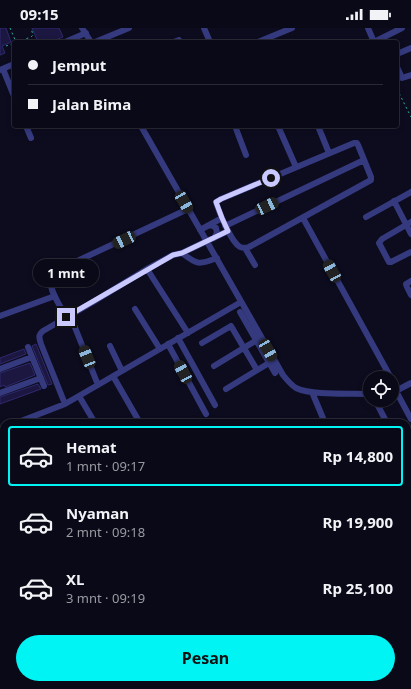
<!DOCTYPE html>
<html lang="id">
<meta charset="utf-8">
<style>
body{margin:0;font-family:"Noto Sans",sans-serif;background:#131220;color:#f1f3f6;height:100vh;display:flex;flex-direction:column;font-size:15px;white-space:nowrap}
*{box-sizing:border-box;margin:0}
p{font-size:13px;color:#999aa1}
.icon{flex:none;width:22px;height:22px;fill:none;stroke:currentColor;stroke-width:2;stroke-linecap:round;stroke-linejoin:round}
.map{position:relative;flex:1;overflow:hidden}
.drawer{position:absolute;left:0px;top:391px;width:411px;height:270px;display:flex;flex-direction:column;background:#0a0917;border-radius:12px 12px 0 0;box-shadow:0 2px 6px #0003,0 0 0 1px #2a2a36}
.drawer>*{flex:none}
.top-card{position:absolute;left:12px;top:12px;width:387px;height:88px;border-radius:4px;box-shadow:0 2px 6px #0003,0 0 0 1px #2a2a36;display:grid;align-content:center;height:88px;padding:0 16px;background:#0a0917}
.buttons{position:absolute;left:363px;top:343px;display:grid;gap:8px}
.buttons a{display:grid;place-items:center;width:36px;height:36px;border-radius:50%;background:#0a0917;box-shadow:0 2px 6px #0003,0 0 0 1px #2a2a36;font-size:20px}
.end{position:absolute;width:18px;height:18px;margin:-9px;border:5px solid #cac9ff;background:#111;box-shadow:0 0 0 2px #111}
.from{border-radius:50%}
.bubble{position:absolute;height:28px;border-radius:14px;background:#0a0917;box-shadow:0 2px 6px #0003,0 0 0 1px #2a2a36;font-size:13px;font-weight:700;line-height:28px;text-align:center}
.car{position:absolute;width:12px;height:24px;margin:-12px -6px;border-radius:5px;box-shadow:0 0 3px 1px #0007;background:linear-gradient(#222 24%,#8ab4d8 0 40%,#222 0 76%,#8ab4d8 0 86%,#222 0)}
.top-card b{display:flex;align-items:center;gap:14px;height:38px;font-size:15px}
.top-card b+b{border-top:1px solid #2a2a36}
.top-card i{width:10px;height:10px;background:#f1f3f6}
ul{padding:7px 0 0;list-style:none}
li{display:flex;align-items:center;gap:12px;height:60px;margin:0 8px 6px;padding:0 8px;border:2px solid transparent;border-radius:4px}
li div{flex:1}
li b{display:block;font-size:15px}
li em{font-style:normal;font-weight:700}
li.selected{border-color:#00f4f4}
li>.icon{width:36px;height:36px;stroke-width:1.5}
.primary-button{display:flex;gap:8px;margin-top:auto;padding:8px 16px}
.primary-button a{flex:1;height:46px;border-radius:24px;background:#00f4f4;color:#111;font-size:16px;font-weight:700;line-height:46px;text-align:center}
.status{display:flex;justify-content:space-between;align-items:center;height:28px;padding:0 20px;background:#0a0917;direction:ltr}
.status svg{height:11px;fill:currentColor}
.map>svg:first-child{display:block}
.building{fill:#1b1740;stroke:#2f296c}
.lines{fill:none;stroke-linecap:round;stroke-linejoin:round}
.path{stroke:#2ab29c;stroke-width:1;stroke-dasharray:2 3;stroke-linecap:butt}
.minor{stroke:#353a7f;stroke-width:6}
.route{stroke:#cac9ff;stroke-width:5}
</style>
<div class="status"><b>09:15</b><svg viewBox="0 0 49 12"><path d="M0 12V9h3v3zM5 12V6h3v6zM10 12V3h3v9zM15 12V0h3v12zM26 1h20v11H26zM47 4h2v5h-2z"/></svg></div>
<div class="map">
<svg width="411" height="661" viewBox="0 0 411 661">
<rect width="100%" height="100%" fill="#0d0c1f"/>
<path class="building" d="M0,0H6L11,14L2,18L5,25L0,27Z
M32,0H59L63,9L51,14L49,12L45,14H38Z
M36,316L52,356L48,357L32,318Z
M24,321L26,326L0,336V330Z
M30,335L35,347L5,359L4,357L0,359V345Z
M38,356L41,361L0,376V369Z"/>
<g class="lines">
<path class="path" d="M10,0L16,14
M17,14L31,9L33,7L31,0
M6,18L14,15
M397,61L411,89"/>
<path class="minor" d="M82,0L91,14
M204,0L210,14
M368,0L374,14
M65,14L86,5
M95,14L129,0
M174,14L179,12
M258,14L292,0
M374,14L402,0
M397,26L411,20
M397,39L402,50L411,47
M3,41L14,68
M0,42L14,36
M26,98L31,110
M141,98C188,181 235,264 283,347C287,352 291,357 296,360C313,368 350,365 370,366
M235,98L246,127
M278,98L296,139
M318,98L329,125
M354,115H357L358,117L371,149V152L249,219C246,220 243,220 240,219C231,214 219,184 216,174L221,171Z
M394,173L411,206
M366,189L411,164
M303,190L391,350
M411,194L382,211L379,215L389,234H391L411,224
M207,198L212,197L216,200L217,205L214,210
M225,198L364,132
M200,202L222,190
M245,220L255,237
M182,225C197,237 199,237 217,230
M147,241L188,305
M411,253L406,256L407,259L411,267
M135,281L160,321
M240,284L275,345
M70,287L98,357
M0,288L52,269
M66,289C62,280 49,263 51,253C51,248 54,245 58,242L188,181
M178,310L215,377
M202,315L231,298L257,342
M168,316L206,386
M110,318L122,343
M28,319L44,358
M214,338L260,310
M0,341L32,329
M113,348L140,395
M392,352L395,358
M226,361L269,335
M396,363L411,391
M312,364L325,395
M0,365L41,350
M392,365L411,355
M79,368L95,395
M375,372L387,395
M65,376L41,316C39,310 38,307 43,303L93,274L147,241L173,227L182,225L228,203
M16,395L65,376L241,274
M0,401L4,399
M0,423L4,431
M407,434L411,442
M0,550L4,560
M42,657L44,661
M130,657L132,661"/>
</g>
<g class="lines">
<path class="route" d="M66,289L173,227L182,225L228,203L222,190L216,174L221,171L271,150"/>
</g>
</svg>
<div class="buttons">
<a><svg class="icon" aria-label="locate" viewBox="0 0 24 24"><circle cx="12" cy="12" r="6"/><path d="M12 2v4M12 18v4M2 12h4M18 12h4"/></svg></a>
</div>
<i class="end from" style="left:271px;top:150px"></i>
<i class="end" style="left:66px;top:289px"></i>
<div class="bubble" style="left:33px;top:231px;width:66px">1 mnt</div>
<i class="car" style="left:184px;top:174px;rotate:150deg"></i>
<i class="car" style="left:267px;top:178px;rotate:65deg"></i>
<i class="car" style="left:124px;top:212px;rotate:245deg"></i>
<i class="car" style="left:332px;top:243px;rotate:331deg"></i>
<i class="car" style="left:268px;top:322px;rotate:150deg"></i>
<i class="car" style="left:87px;top:329px;rotate:338deg"></i>
<i class="car" style="left:183px;top:344px;rotate:332deg"></i>
<div class="top-card">
<b><i class="from"></i>Jemput</b>
<b><i></i>Jalan Bima</b>
</div>
<section class="drawer">
<ul>
<li class="selected"><svg class="icon" aria-label="car" viewBox="0 0 24 24"><path d="M5 17H2v-5l4-1 3-4h7l3 4 3 1v5h-3M9 17h6M6 11h13"/><circle cx="7" cy="17" r="2"/><circle cx="17" cy="17" r="2"/></svg><div><b>Hemat</b><p>1 mnt · 09:17</p></div><em>Rp 14,800</em></li>
<li><svg class="icon" aria-label="car" viewBox="0 0 24 24"><path d="M5 17H2v-5l4-1 3-4h7l3 4 3 1v5h-3M9 17h6M6 11h13"/><circle cx="7" cy="17" r="2"/><circle cx="17" cy="17" r="2"/></svg><div><b>Nyaman</b><p>2 mnt · 09:18</p></div><em>Rp 19,900</em></li>
<li><svg class="icon" aria-label="car" viewBox="0 0 24 24"><path d="M5 17H2v-5l4-1 3-4h7l3 4 3 1v5h-3M9 17h6M6 11h13"/><circle cx="7" cy="17" r="2"/><circle cx="17" cy="17" r="2"/></svg><div><b>XL</b><p>3 mnt · 09:19</p></div><em>Rp 25,100</em></li>
</ul>
<div class="primary-button"><a>Pesan</a></div>
</section>
</div>
